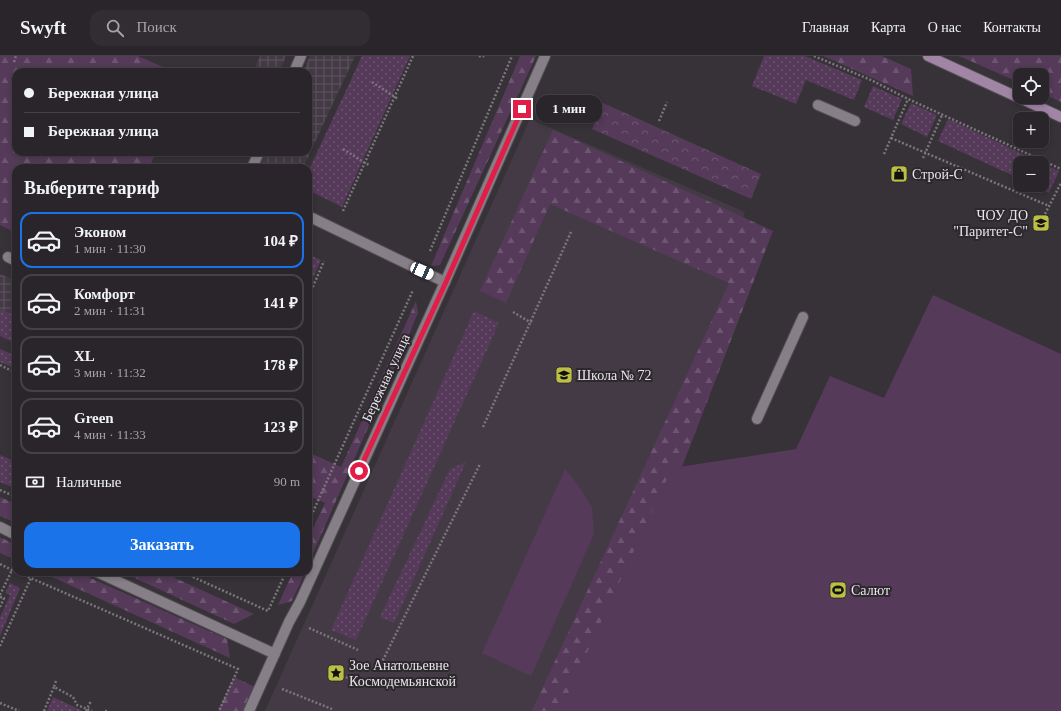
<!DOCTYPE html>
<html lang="ru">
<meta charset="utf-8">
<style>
body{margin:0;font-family:Georgia,serif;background:#312d32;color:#f1f3f6;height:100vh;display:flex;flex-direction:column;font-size:15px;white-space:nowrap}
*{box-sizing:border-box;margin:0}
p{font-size:13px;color:#a5a5a8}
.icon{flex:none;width:22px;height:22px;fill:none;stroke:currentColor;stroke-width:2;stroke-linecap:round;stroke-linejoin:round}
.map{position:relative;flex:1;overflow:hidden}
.details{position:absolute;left:12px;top:108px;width:300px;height:412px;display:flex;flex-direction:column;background:#29252a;border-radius:12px;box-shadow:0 2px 6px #0003,0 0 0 1px #454247}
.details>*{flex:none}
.banner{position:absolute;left:12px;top:12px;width:300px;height:88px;border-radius:12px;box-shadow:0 2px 6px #0003,0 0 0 1px #454247;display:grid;align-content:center;height:88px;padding:0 12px;background:#29252a}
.fabs{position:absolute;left:1013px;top:12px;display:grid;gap:8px}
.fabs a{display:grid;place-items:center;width:36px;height:36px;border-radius:8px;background:#29252a;box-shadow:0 2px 6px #0003,0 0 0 1px #454247;font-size:20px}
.end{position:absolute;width:18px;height:18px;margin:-9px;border:5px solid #e11d48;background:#fff;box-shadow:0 0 0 2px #fff}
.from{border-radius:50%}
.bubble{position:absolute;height:28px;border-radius:12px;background:#29252a;box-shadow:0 2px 6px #0003,0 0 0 1px #454247;font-size:13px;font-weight:700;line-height:28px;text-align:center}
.car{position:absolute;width:12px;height:24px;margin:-12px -6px;border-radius:5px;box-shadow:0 0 3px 1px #0007;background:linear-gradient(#fff 24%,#345 0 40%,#fff 0 76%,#345 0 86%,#fff 0)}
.banner b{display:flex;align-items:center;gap:14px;height:38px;font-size:15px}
.banner b+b{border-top:1px solid #454247}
.banner i{width:10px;height:10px;background:#f1f3f6}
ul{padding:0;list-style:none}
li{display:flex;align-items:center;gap:12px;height:56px;margin:0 8px 6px;padding:0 4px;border:2px solid #454247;border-radius:12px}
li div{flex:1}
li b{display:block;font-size:15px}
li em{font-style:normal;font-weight:700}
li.on{border-color:#1a73e8}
li>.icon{width:36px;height:36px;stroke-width:1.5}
h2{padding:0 12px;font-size:18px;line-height:48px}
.pay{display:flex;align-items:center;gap:10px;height:44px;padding:0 12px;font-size:15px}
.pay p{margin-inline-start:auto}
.cta{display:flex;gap:8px;margin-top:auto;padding:8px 12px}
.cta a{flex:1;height:46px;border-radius:12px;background:#1a73e8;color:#fff;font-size:16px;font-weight:700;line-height:46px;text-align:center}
header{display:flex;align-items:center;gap:24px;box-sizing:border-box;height:56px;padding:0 20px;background:#29252a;border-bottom:1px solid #454247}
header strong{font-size:19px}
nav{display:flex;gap:22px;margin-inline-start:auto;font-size:14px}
.search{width:280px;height:36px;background:#312d32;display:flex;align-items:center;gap:10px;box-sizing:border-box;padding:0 14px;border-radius:12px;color:#a5a5a8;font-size:15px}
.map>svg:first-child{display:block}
.built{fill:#443a46}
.industrial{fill:url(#industrial-grid)}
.grass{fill:url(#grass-dots)}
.forest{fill:url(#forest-firs)}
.park{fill:url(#park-crowns)}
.garden{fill:#553a59}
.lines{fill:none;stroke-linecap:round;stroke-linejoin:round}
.lane-casing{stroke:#534e54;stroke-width:12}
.street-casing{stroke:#534e54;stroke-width:12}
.secondary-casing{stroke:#534e54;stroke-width:12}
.path{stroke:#7b767c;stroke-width:2.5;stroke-dasharray:2 2;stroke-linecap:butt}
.lane{stroke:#867f87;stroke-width:10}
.street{stroke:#867f87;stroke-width:10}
.secondary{stroke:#a185a5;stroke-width:10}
.route{stroke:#e11d48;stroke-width:5}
.labels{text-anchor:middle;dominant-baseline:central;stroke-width:4;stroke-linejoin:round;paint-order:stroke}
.poi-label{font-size:14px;fill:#e9e5ea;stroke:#2d272e;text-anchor:start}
.street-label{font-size:14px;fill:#e9e5ea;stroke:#2d272e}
</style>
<header>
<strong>Swyft</strong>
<div class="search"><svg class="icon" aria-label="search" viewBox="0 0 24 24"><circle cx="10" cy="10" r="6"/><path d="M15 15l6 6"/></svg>Поиск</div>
<nav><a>Главная</a><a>Карта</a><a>О нас</a><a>Контакты</a></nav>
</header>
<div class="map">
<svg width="1061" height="655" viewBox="0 0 1061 655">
<defs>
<pattern id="industrial-grid" width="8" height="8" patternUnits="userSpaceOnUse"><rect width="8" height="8" fill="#443a46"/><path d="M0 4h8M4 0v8" fill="none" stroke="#5f5661"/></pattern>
<pattern id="grass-dots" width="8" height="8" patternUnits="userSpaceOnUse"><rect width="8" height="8" fill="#553a59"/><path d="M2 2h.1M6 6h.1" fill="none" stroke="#6d5671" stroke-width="1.8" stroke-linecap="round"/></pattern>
<pattern id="forest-firs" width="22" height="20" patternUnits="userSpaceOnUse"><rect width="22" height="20" fill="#553a59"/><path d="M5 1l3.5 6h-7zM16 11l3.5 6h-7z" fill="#6d5671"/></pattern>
<pattern id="park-crowns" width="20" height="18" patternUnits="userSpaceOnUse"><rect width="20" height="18" fill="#553a59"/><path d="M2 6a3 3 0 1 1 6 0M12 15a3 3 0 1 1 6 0" fill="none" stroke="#6d5671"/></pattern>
</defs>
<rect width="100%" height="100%" fill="#373138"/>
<path class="built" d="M530,63L745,156L731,194L753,227L672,412L560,655H265Z"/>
<path class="industrial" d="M260,0H286L279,16H253Z
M310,0H355L303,112H264L259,110L266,96H308V16H303Z
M0,218L16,225V260L0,253Z"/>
<path class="grass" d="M362,0H410L342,151L308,134V116Z
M764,0H805L862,24L854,44L806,24L796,48L752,30Z
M873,30L902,43L893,64L864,51Z
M911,47L937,59L927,81L901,68Z
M948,63L1059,115L1049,137L1033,129H1042V107H1020V123L938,85Z
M308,198L321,204L308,233Z
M0,253L16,260V288L0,280Z
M474,255L499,267L356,584L331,574Z
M0,293L16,300V313L0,306Z
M16,394V433L0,426V399L12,404Z
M466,406L394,567L380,561L450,413Z
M10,527L20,532L0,580V561L10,539L5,537Z
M53,641L81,654V655H47Z"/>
<path class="forest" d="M0,0H138L174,16H16V96H156L149,112H16V177L0,169Z
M520,0H536L440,209L431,210Z
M823,0H882L911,13L913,40Z
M959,0H1061V46L1042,37V19H1020V27Z
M553,74L773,175L682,411L800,400L923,367L592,655H532L729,227L550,148L506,247L480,235Z
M416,245L418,257L308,509V483L325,447L308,439V396L341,411Z
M0,441L16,448V467L0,460Z
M0,481L16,489V504L0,497Z
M41,516H77L227,583L230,602Z
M122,516H162L254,558L234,568Z
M293,516H305L292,545L278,549Z
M234,621L255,631L243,655H218Z"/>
<path class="park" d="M603,47L761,118L751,143L592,73Z"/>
<path class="garden" d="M933,239L1061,298V655H560L672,412L796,393L830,320L884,342Z
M565,413L578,429L592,451L594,478L531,620L482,597Z"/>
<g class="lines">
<g class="lane-casing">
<path id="lane" d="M294,16L301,0
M818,49L855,65
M252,112L259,96
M308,160L422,215L445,226
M8,201L16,205
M757,363L803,261"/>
</g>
<g class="street-casing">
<path id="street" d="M0,471L16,479
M97,516L275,598
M249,655L289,566L300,546L445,226L545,0"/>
</g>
<g class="secondary-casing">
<path id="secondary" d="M928,0L1061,61"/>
</g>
<path class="path" d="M479,0L482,1L484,0
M814,0L871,24L908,43L1061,113
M14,6L16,0
M372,26L398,43
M659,65L667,46
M891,82L1049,150
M343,93L365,107L369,109
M884,98L908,43
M923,102L942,59
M343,155L413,0
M1045,158L1061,127
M430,195L512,0
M308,242L324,205
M513,256L530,266L532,265
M0,309L16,317
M483,371L571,176
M0,434L16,441
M308,467L413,234
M0,508L16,516
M17,516L238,613L219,655
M182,516L268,555L286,516
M0,539L12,514
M0,541L4,542L0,551
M309,572L358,594
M0,590L31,522
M381,608L480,408
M346,621L360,627
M56,625L54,631L73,641L77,649L92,655
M282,633L332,653
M0,647L19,655
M44,655L54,631
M86,655L91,645
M105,655H107"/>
<use href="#lane" class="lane"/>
<use href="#street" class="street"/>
<use href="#secondary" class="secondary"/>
</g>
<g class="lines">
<path class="route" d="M359,415L446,226L522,53"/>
</g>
<defs>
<g id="shop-square" transform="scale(0.9)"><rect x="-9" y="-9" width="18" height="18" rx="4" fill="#bbc044" stroke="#2d272e"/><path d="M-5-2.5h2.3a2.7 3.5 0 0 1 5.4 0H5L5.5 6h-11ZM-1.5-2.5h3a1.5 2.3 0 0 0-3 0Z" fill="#111"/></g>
<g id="school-square" transform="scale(0.9)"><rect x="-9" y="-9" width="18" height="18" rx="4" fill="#bbc044" stroke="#2d272e"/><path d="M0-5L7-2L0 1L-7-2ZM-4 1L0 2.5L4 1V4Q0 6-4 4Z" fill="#111"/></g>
<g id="stadium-square" transform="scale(0.9)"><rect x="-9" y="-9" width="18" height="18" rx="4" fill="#bbc044" stroke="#2d272e"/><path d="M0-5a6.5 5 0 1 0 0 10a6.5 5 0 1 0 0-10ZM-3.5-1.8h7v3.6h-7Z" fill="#111"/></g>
<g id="sight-square" transform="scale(0.9)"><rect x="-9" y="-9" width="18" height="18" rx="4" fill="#bbc044" stroke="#2d272e"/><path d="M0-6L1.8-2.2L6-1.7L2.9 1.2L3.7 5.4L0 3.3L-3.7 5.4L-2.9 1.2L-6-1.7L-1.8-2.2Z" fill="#111"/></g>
</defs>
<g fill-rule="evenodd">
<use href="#shop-square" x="899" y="118"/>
<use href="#school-square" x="1041" y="167"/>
<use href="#school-square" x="564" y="319"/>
<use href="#stadium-square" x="838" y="534"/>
<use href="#sight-square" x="336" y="617"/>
</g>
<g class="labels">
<g class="poi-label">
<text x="912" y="118">Строй-С</text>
<text x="1028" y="159" text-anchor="end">ЧОУ ДО<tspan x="1028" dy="16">"Паритет-С"</tspan></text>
<text x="577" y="319">Школа № 72</text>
<text x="851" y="534">Салют</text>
<text x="349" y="609">Зое Анатольевне<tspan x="349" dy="16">Космодемьянской</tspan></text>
</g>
<g class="street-label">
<text transform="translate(386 322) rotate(-65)">Бережная улица</text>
</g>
</g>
</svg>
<div class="fabs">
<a><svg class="icon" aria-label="locate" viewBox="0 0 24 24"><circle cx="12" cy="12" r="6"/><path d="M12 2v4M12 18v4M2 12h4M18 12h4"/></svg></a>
<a>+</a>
<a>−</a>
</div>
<i class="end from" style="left:359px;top:415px"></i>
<i class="end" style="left:522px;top:53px"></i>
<div class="bubble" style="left:536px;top:39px;width:66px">1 мин</div>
<i class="car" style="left:422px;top:215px;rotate:114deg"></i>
<div class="banner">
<b><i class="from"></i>Бережная улица</b>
<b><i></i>Бережная улица</b>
</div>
<section class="details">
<h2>Выберите тариф</h2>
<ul>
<li class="on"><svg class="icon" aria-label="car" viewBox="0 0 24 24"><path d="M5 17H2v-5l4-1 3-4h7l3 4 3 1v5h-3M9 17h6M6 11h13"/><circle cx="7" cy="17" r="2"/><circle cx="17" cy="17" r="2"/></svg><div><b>Эконом</b><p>1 мин · 11:30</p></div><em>104 ₽</em></li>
<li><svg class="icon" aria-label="car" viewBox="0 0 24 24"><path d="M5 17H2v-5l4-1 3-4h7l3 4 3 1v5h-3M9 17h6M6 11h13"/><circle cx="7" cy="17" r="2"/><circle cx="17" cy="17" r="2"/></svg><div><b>Комфорт</b><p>2 мин · 11:31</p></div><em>141 ₽</em></li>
<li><svg class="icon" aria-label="car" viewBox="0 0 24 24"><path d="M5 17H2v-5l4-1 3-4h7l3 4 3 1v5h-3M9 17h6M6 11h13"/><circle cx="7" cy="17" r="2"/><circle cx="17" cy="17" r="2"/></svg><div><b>XL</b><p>3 мин · 11:32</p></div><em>178 ₽</em></li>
<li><svg class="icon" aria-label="car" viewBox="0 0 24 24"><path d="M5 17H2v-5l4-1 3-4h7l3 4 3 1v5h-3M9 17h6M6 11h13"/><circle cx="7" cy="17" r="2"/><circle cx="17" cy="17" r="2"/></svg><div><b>Green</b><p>4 мин · 11:33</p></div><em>123 ₽</em></li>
</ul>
<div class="pay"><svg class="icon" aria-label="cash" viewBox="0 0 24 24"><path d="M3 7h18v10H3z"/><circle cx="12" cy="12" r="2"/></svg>Наличные<p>90 m</p></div>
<div class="cta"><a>Заказать</a></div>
</section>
</div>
